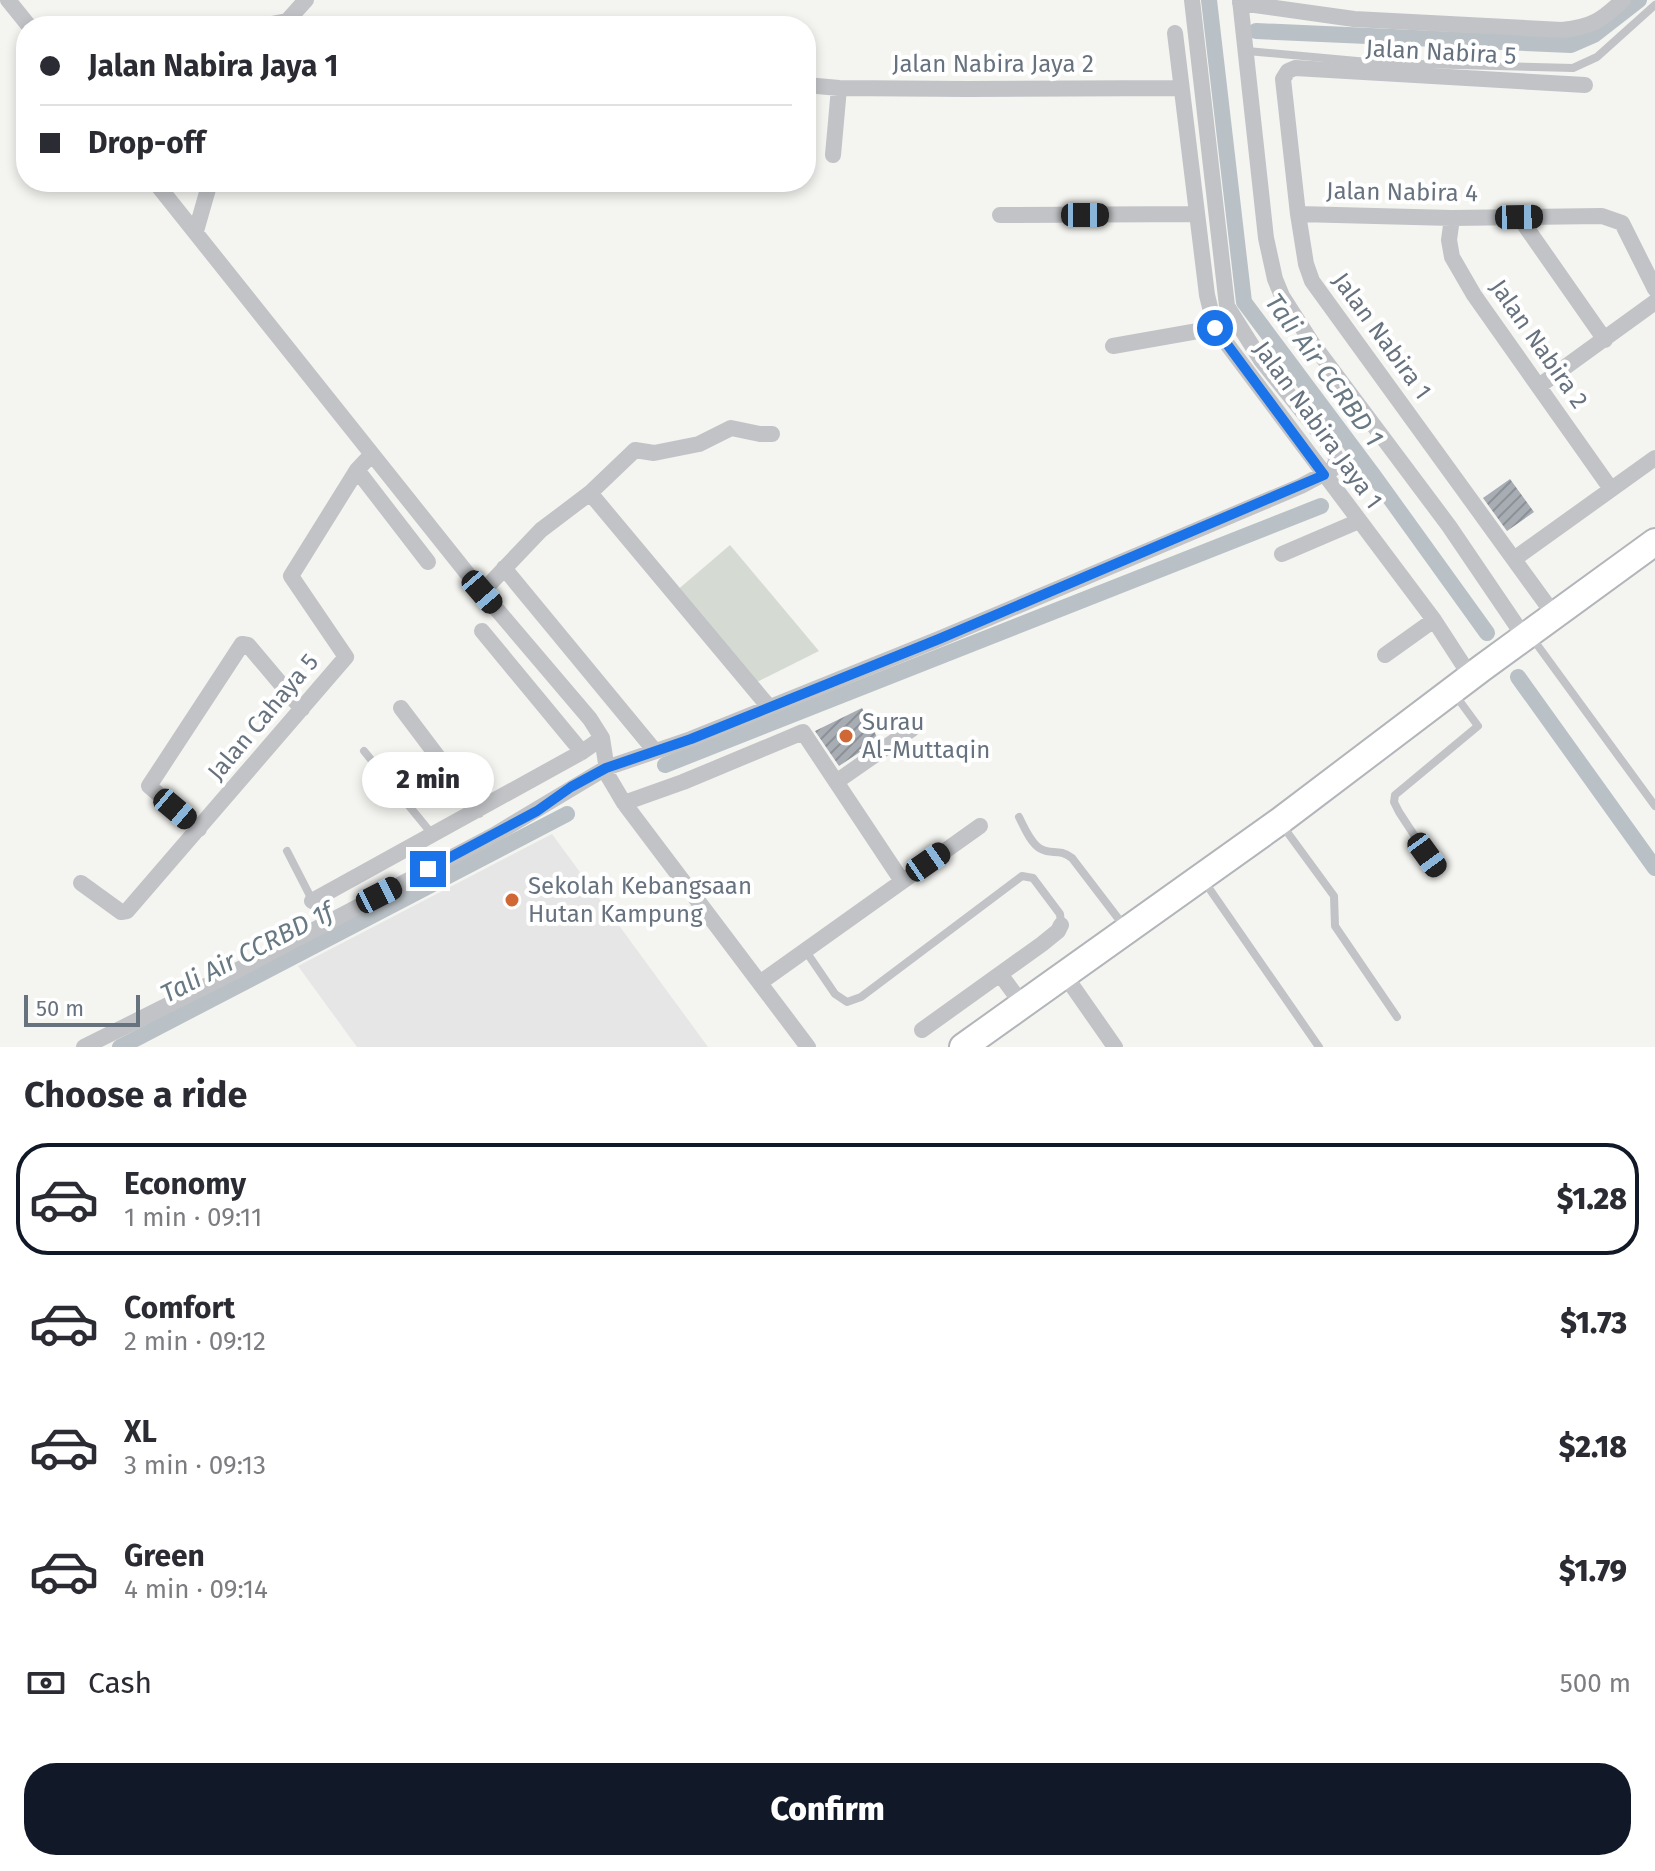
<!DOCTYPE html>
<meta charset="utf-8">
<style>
body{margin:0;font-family:"Fira Sans",sans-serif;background:#f2f2f3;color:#2b2b33;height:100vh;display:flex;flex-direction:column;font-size:30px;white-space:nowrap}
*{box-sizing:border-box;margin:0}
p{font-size:26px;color:#7c7c81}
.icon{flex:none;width:44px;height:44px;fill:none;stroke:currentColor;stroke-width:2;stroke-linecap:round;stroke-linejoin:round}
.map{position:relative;height:1047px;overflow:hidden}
.details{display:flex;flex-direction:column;background:#fff;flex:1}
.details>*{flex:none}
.banner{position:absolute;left:16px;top:16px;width:800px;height:176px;border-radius:32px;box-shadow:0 4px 12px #0003;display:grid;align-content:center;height:176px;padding:0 24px;background:#fff}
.scale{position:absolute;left:24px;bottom:20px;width:116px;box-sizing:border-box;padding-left:8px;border:4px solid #67727f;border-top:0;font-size:22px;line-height:28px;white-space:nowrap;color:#67727f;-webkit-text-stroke:6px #fff;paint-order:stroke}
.end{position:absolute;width:36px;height:36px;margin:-18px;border:10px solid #1a73e8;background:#fff;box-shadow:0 0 0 4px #fff}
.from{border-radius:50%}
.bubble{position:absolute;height:56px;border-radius:28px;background:#fff;box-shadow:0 4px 12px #0003;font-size:26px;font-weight:800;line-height:56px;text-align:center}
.car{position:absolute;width:24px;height:48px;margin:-24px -12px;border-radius:10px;box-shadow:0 0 6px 2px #0007;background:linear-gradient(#222 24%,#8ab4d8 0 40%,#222 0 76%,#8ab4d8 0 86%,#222 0)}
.banner b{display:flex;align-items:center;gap:28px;height:76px;font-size:30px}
.banner b+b{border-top:2px solid #e1e1e2}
.banner i{width:20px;height:20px;background:#2b2b33}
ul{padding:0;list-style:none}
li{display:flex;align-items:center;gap:24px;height:112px;margin:0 16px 12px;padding:0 8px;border:4px solid transparent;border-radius:32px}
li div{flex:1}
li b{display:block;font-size:30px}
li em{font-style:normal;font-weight:800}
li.active{border-color:#111827}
li>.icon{width:72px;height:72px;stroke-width:1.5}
h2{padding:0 24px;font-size:36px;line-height:96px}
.pay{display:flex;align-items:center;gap:20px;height:88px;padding:0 24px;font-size:30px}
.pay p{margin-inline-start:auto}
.primary-button{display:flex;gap:16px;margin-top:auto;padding:16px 24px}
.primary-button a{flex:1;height:92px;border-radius:32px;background:#111827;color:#fff;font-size:32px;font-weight:800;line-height:92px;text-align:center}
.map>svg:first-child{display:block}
.built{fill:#e5e6e5}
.green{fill:#d5dbd3}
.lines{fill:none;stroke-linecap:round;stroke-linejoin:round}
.canal{stroke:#b9c1c6;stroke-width:16}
.building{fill:url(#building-hatch)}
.primary-casing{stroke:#b2b5b9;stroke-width:30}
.service{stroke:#c1c3c6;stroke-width:8}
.minor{stroke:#c1c3c6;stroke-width:16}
.primary{stroke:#fff;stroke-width:26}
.route{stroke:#1a73e8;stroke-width:10}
.poi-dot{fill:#d06836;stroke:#fff;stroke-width:3}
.labels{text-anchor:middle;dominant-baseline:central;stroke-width:8;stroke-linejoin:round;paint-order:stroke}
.street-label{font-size:24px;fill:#67727f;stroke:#fff}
.poi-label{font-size:24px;fill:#67727f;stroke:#fff;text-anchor:start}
.water-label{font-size:26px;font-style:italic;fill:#687983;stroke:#fff}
</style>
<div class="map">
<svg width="1655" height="1047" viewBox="0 0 1655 1047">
<defs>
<pattern id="building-hatch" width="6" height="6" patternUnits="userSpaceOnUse" patternTransform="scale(2)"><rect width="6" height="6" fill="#a7adb3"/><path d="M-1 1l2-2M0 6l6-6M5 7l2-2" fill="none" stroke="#8c9197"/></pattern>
</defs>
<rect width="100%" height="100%" fill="#f4f5f1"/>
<path class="built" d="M552,834L708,1047H357L298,966Z"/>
<path class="green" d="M730,545L819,651L753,684L675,592Z"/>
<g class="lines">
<path class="canal" d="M1209,0L1244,302L1374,476L1487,633
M1256,31L1571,45L1594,35L1639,0
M1518,677L1655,868
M665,765L1321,506
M120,1047L567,814"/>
</g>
<path class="building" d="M1510,479L1534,512L1507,531L1483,498Z
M862,708L878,739L859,750L860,752L839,766L815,731Z"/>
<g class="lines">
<g class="primary-casing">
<path id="primary" d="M963,1047L1280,821L1482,668L1655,542"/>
</g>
<path class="service" d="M1247,51L1379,63L1573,68L1597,57L1655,5
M1530,635L1655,806
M364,751L432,834
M1019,817C1024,827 1031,844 1041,849C1052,855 1059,848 1072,858L1124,926
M1282,825L1334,896L1335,926L1397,1017
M287,851L324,923
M1437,870L1399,812L1394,802L1395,795L1478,726L1453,692
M1204,881L1319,1047
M805,950L835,994L847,1002L861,997L1022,876L1033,878L1060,914L1061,924"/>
<path class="minor" d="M8,0L29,26
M1240,0L1266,238L1275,279L1282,296L1312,343L1449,526L1525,638
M1240,3L1354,19L1562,30C1592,27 1602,20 1623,0
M261,26L287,21L306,0
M1175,33L1207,295L1215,328L1434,620L1471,677
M806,85L839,88L967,89L1181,88
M833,155L839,88
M155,182L482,592L590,719L602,738L608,776L624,803L808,1047
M1298,214L1452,218L1602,216L1622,223L1655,289
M1000,215L1197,214
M1519,217L1605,340
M1452,218L1449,240L1452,257L1474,295L1611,489
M196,231L210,182
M1113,346L1215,328
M1539,386L1655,302
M357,470L428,562
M590,493L769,707
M1282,554L1359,521
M1514,559L1655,458
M504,568L655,751
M482,592L541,530L590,493L635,450L654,453L699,444L731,428L760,434H772
M1555,616L1312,281L1306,264L1298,214L1283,79L1288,71L1295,68L1585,85
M482,631L582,752
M1385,655L1434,620
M401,708L478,810
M836,782L912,729
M624,803L683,782L803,732L902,881
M199,829L149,786L242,644L248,645L302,709
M81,883L121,912L127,911L346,657L291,576L357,470L372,454
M312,901L582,752L602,738
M1000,974L1022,1004
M1064,974L1115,1047
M761,982L980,826
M922,1030L1042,944L1058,931L1061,925
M84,1047L238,970L494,835L606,768L691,739L939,639L1301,486L1333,469L1337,459L1327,442L1261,360L1227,306L1192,0"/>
<use href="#primary" class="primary"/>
</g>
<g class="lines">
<path class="route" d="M428,869L537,811L571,787L606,768L691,739L939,639L1324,475L1215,328"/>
</g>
<g class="poi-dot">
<circle cx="846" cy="736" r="8"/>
<circle cx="512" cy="900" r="8"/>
</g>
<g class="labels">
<g class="street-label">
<text transform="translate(1441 52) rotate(3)">Jalan Nabira 5</text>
<text x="993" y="64">Jalan Nabira Jaya 2</text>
<text transform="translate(1402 192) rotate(1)">Jalan Nabira 4</text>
<text transform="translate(1382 336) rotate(54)">Jalan Nabira 1</text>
<text transform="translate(1539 344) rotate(55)">Jalan Nabira 2</text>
<text transform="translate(1318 425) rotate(54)">Jalan Nabira Jaya 1</text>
<text transform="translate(263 717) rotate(-50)">Jalan Cahaya 5</text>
</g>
<g class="poi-label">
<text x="862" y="722">Surau<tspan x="862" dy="28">Al-Muttaqin</tspan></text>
<text x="528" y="886">Sekolah Kebangsaan<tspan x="528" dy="28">Hutan Kampung</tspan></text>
</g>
<g class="water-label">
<text transform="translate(1324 370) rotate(54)">Tali Air CCRBD 1</text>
<text transform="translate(247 953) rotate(-27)">Tali Air CCRBD 1f</text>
</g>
</g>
</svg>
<div class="scale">50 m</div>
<i class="end from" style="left:1215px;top:328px"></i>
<i class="end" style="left:428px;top:869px"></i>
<div class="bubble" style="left:362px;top:752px;width:132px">2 min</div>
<i class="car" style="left:1085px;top:215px;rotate:90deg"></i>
<i class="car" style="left:1519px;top:217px;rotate:89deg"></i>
<i class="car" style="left:482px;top:592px;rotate:139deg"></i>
<i class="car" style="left:175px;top:809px;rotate:130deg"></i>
<i class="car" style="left:1427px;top:855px;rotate:144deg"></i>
<i class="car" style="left:928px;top:862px;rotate:55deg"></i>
<i class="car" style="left:379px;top:895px;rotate:63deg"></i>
<div class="banner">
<b><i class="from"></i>Jalan Nabira Jaya 1</b>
<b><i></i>Drop-off</b>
</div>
</div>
<section class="details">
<h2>Choose a ride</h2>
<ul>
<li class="active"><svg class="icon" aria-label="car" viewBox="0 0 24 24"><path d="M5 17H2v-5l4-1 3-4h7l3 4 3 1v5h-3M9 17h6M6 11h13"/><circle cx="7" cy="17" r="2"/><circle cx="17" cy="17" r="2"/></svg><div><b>Economy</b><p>1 min · 09:11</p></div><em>$1.28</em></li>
<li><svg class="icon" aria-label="car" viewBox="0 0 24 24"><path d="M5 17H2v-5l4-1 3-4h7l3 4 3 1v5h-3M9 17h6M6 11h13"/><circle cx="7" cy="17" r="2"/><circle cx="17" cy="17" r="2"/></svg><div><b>Comfort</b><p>2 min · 09:12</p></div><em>$1.73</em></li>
<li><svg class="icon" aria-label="car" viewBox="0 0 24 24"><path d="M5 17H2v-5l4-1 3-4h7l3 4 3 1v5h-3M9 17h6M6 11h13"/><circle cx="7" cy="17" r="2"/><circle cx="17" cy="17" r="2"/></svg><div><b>XL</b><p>3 min · 09:13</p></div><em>$2.18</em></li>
<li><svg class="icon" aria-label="car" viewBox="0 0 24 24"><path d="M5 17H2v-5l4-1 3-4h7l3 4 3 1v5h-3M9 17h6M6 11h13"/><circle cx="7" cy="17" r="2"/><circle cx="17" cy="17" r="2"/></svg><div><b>Green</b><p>4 min · 09:14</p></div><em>$1.79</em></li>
</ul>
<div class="pay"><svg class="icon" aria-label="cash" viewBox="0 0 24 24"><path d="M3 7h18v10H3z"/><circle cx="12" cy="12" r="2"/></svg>Cash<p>500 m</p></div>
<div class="primary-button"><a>Confirm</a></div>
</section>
